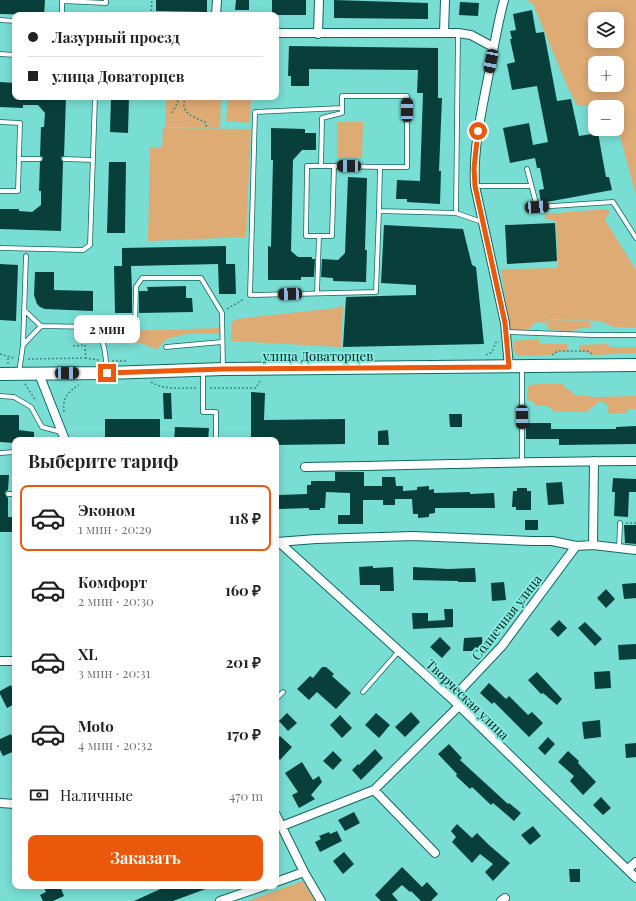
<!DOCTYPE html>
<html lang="ru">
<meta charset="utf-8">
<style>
body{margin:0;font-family:"Playfair Display",serif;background:#f6f6f6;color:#222;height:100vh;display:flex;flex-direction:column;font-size:15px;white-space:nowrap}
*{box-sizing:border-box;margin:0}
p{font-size:13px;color:#767676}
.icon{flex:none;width:22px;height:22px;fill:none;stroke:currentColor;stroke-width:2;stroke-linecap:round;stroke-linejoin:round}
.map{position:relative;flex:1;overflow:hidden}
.panel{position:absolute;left:12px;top:437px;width:267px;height:452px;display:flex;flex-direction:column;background:#fff;border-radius:8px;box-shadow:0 2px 10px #0003}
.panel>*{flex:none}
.hud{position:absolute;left:12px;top:12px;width:267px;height:88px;border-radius:8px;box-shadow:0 2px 10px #0003;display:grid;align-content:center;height:88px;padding:0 16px;background:#fff}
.fabs{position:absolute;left:588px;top:12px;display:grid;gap:8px}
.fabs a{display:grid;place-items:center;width:36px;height:36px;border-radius:8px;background:#fff;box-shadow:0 2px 10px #0003;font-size:20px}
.end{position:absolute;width:18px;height:18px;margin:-9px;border:5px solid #ea580c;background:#fff;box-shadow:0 0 0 2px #fff}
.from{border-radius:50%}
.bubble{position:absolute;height:28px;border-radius:8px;background:#fff;box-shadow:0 2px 10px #0003;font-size:13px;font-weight:700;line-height:28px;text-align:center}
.car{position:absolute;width:12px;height:24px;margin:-12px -6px;border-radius:5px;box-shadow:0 0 3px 1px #0007;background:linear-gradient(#222 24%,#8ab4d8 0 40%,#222 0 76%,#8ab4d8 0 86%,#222 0)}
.hud b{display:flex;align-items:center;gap:14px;height:38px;font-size:15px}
.hud b+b{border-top:1px solid #e0e0e0}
.hud i{width:10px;height:10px;background:#222}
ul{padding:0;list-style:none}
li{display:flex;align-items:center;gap:12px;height:66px;margin:0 8px 6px;padding:0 8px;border:2px solid transparent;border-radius:8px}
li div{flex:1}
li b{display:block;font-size:15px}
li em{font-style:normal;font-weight:700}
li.active{border-color:#ea580c}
li>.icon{width:36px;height:36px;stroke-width:1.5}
h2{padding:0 16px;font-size:18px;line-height:48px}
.pay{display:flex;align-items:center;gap:10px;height:44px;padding:0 16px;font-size:15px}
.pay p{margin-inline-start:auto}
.cta{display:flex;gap:8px;margin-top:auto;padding:8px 16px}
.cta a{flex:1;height:46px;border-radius:8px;background:#ea580c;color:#fff;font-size:16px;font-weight:700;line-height:46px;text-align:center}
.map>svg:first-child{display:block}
.green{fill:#deab75;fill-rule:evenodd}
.building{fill:#093f3b}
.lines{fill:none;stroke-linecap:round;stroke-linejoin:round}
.service-casing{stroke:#106761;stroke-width:5.5}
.minor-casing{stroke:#106761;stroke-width:10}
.secondary-casing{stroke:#106761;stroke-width:14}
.path{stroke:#438881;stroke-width:1.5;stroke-dasharray:2 2;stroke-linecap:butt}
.service{stroke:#fff;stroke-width:4}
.minor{stroke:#fff;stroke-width:8}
.secondary{stroke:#fff;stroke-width:12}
.route{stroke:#ea580c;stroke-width:5}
.labels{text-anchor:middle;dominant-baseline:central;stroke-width:4;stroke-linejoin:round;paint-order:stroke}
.street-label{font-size:13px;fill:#001d1a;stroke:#85eae0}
</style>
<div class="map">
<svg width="636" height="901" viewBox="0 0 636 901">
<rect width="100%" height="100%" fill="#78ddd3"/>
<path class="green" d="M527,0H636V195L617,126V107H595L577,105L568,88L533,4ZM595,19H617V41H595ZM595,63H617V85H595Z
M166,97H221L220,128L165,127Z
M228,97H251L250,123L226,121Z
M337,122H363L362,158H337Z
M163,128L251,129L246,237L148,241L150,147L162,148Z
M605,209L610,211L605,220L636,270V328L613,327L601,321L549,319L545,323L536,322L527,331L510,330L501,269L558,268L556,221L545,219V214Z
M343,305L341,347L231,341L232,322L237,319L336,308Z
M549,320L590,321L591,327L581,328L572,331L549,330L546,324Z
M220,328L219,333L186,334L167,339L157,349C151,348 146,345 141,343C134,342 127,343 120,341L118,334L122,331Z
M539,339V344H567V351H558L550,355L519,356L514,352L513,341Z
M608,344L610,347H636V353L593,355L588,352H579V345Z
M537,384H562L575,395L594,397L636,396V409H629L625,413L609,414L607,404L600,401L586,412H555L548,406L535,405L532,401L527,400L528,386Z
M303,881L315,901H248Z"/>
<path class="building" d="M0,0H45L44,15L0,14Z
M156,0H207V12L156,11Z
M236,0H249V10H235Z
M272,0H306V15H272Z
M334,0L428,3V19L334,18Z
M460,2L479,3L478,16L459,15Z
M532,10L536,33L544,32L557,101L571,99L579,136L598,133L606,177H609L612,190L541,203L539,190L544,189L540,168H537L535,158L510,163L503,128L529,123L533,145L548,142L537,86L512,90L507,64L515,62L510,39H512L510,31L516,30L513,14Z
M289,46L438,48V98H442L439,171H441L440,204L407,202V199H396L397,180L420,181L423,93H417L418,70L309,69V86H291V76H288Z
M0,82L15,83V97H66L64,156L61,157V159L63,162L61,231L0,229V209H19V211L32,212L41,205V191H39L40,162L43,159V157L40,156L41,127H44L45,113L38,105H23V108L0,107Z
M111,97H129L128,133L110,132Z
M271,128L305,129V133H316V150H302L293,160L291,251L298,257H312V259H315L314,277H301V280H268V246L271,247L273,160H271Z
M109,162H126L125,233H107Z
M348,177L367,178L365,250H367L366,282L333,281V278L321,277L322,259L338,260L345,253Z
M555,223L557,261L507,264L505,225Z
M384,225L463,229L472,265L476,267L484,344L343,347L346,297L416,295V285L381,283Z
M226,246V264H235L236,294H219L218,264L131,266L132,291V313H115L114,266H122V248Z
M0,264L18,265L16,321L0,320Z
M35,272H54V290L93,291V311L45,309L40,307L37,304L34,295Z
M186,286V298H192L193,312L139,313V291H148L147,287Z
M251,392L265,393L264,420L345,419V444L276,445V440H251Z
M163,393H171L172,419H164Z
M449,414H462V427H450Z
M0,415H19V430L34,432V440H15V443L0,442Z
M105,419H160V439H105Z
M526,423H551V429H616V427L636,426V444L559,445V439H526Z
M175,427L209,428L208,440H174Z
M388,430L389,445H378V431Z
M335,472H364V486H382V477H395L396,486H403V491L417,490V487L429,486V490L434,489V493L470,492V494L494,493L495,508H435V513L429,514V517L418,518V514H413L412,499H395V505H383V500H363V524H338V515H350V493L326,492L325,508H320V510H309V508L279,509V495L307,494V485H311V481H335Z
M0,475H9L8,490L5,492V494L8,498V517H15V532H0Z
M613,478L636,479V492H629L628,517L614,516L615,492H612Z
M562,482L564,504L548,505L546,483Z
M517,488H527V491H531V510H516V507H512L513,491H517Z
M525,520H538V530H525Z
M624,525H636V544L625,543Z
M373,566V568L393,567L394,591H380V585H360L359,567Z
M413,567L448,569L475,568L476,582H458V581L413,580Z
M504,582L506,600L492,601L491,583Z
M636,583V598L624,599L622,584Z
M606,589L615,599L606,608L597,598Z
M444,609H453V627L413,629L412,613H428V621L445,620Z
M559,620L567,628L558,637L550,629Z
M585,622L602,639L595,646L578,628Z
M440,637L451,648L442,658L430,647Z
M482,637L483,651H463L464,638Z
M636,644V659L619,660L618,645Z
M322,667H326L334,674L332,676L351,693L336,709L317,692L309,700L297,689L310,676L313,678Z
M610,671L611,688L595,689L594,672Z
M537,672L562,699L557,705L543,693L541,694L528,680Z
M489,683L506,699L509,696L528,715L532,712L543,723L529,737L494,702L492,704L480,693Z
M11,685L15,694V704L7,708L0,694V691Z
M411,712L420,722L405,737L395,727Z
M287,713L297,723L288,731L279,721Z
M376,713L390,725L379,738L365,725Z
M340,715L352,728L342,738L330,725Z
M600,720L601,737L584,739L582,722Z
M11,734L15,743V751L3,756L0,750V739Z
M280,736L292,747L280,760L276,756V740Z
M548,737L555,744L545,755L538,748Z
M636,743V757L626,758L625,744Z
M449,744L462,758L460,760L508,804L509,803L521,813L514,821L493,803L491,805L472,787L470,789L456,776L457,774L438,754Z
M375,749L383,758L361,780L352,770L358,764L359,765Z
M333,751L342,760L333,770L323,761Z
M568,751L579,761L578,763L596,782L583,795L570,781L574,776L558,762Z
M302,762L313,780L319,776L322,782L311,795L315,799L299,808L292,795L298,792L285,773Z
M601,797L611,808L603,815L593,805Z
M354,812L360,823L345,831L338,820Z
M457,824L472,838L477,833L489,845L510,863L493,881L485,872L493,864L480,854L472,863L452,842L456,837L451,831Z
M533,826L541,836L530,845L521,835Z
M337,831L342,841L320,852L315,842L321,839L319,836L329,832L330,834Z
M344,852L354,864L343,874L333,861Z
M402,867L422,887L427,882L438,894L431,901H421L411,891L410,892L402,885L392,894L398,901H381L375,895Z
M569,869H580V882H570Z
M43,886H60L64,896L53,901H43L40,895L46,892Z
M167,886H211V887L173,901H134Z"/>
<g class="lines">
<g class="service-casing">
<path id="service" d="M62,15V1L106,3V0
M0,20L15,21
M0,54L15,55
M342,108L255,112L250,295L376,292L379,211
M0,122L20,123L18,191H0
M19,159H40
M64,159L93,160
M321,166H334
M380,167L334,166L332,236H306L307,166H321L322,118L342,113V96H407V167H380L379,211L456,213L482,222
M527,169L537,207L613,202L636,238
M475,186H531
M456,213L458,33
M0,248L83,250L90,245L95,97
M317,293L319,236
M24,310L41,326
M114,329L135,328L136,287L142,278H201L222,313L223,369
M506,332L592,335H636
M23,345L26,256
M166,347L222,342
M203,370V412H216V440
M19,373L23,345L41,326L93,327C106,340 105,354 107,372
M0,396L14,397L31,407L42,427L61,432
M0,453L15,452
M522,462V368
M8,494H15
M619,549L620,523
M363,692L399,651
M276,699L283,692"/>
</g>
<g class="minor-casing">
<path id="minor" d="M504,0C497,26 493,52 488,78C481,114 473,149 475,186L505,323L509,367
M216,15L217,0
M276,33H458L471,35L493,47
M444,33L445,0
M318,34L319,0
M39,374L65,440
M305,467C416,466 526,461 636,461
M277,542L316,539L413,536L532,541H552L576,546L593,545L594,461
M280,543L452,699L636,878
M593,545L636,550
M0,661H15
M452,699L502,646L576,546
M374,790L435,853
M0,803L15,804
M276,815L304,872L321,901
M282,826L374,790L459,706
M628,869L636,862
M276,882L304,872
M220,901L264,886
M501,901L505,898"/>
</g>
<g class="secondary-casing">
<path id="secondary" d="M0,374L107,373L223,369L636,365"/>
</g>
<path class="path" d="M151,15L152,0
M186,97C178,113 194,117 205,122L207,128
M172,113L177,104L179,97
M227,309L244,299
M73,346L85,345L86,358L99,360
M0,354L14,358
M486,355L492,352L496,342H499
M552,355L558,351H587L592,354
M28,359L86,358
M112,361H127
M8,364V356
M151,382C164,390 181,388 196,388
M25,384L36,401
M210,388H256L261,379
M64,412C62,398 68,392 79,385
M626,523H636"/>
<use href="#service" class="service"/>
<use href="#minor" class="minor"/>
<use href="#secondary" class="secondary"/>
</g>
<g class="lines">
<path class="route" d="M107,373L223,369L509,367L505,323L475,186L474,168L478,131"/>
</g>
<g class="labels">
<g class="street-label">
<text x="318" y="355">улица Доваторцев</text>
<text transform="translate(506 617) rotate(-52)">Солнечная улица</text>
<text transform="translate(468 699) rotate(44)">Творческая улица</text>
</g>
</g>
</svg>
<div class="fabs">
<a><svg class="icon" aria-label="layers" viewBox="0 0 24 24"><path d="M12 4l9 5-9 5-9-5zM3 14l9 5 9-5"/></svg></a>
<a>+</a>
<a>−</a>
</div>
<i class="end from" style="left:478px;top:131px"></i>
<i class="end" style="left:107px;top:373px"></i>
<div class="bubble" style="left:74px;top:315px;width:66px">2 мин</div>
<i class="car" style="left:491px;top:61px;rotate:191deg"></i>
<i class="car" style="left:407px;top:110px;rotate:0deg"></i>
<i class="car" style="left:349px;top:166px;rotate:271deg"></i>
<i class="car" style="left:537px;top:207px;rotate:86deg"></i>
<i class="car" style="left:290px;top:294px;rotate:268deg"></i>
<i class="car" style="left:67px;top:373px;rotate:89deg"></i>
<i class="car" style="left:522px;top:417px;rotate:180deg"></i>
<div class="hud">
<b><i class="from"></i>Лазурный проезд</b>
<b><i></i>улица Доваторцев</b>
</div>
<section class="panel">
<h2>Выберите тариф</h2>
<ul>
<li class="active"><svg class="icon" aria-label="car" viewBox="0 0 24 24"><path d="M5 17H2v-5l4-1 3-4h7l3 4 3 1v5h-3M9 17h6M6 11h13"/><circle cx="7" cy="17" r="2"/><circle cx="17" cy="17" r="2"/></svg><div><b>Эконом</b><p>1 мин · 20:29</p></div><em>118 ₽</em></li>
<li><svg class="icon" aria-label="car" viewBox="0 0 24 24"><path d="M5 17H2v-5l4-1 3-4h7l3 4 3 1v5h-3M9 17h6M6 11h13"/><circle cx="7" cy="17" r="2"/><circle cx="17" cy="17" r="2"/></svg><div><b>Комфорт</b><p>2 мин · 20:30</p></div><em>160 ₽</em></li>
<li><svg class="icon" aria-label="car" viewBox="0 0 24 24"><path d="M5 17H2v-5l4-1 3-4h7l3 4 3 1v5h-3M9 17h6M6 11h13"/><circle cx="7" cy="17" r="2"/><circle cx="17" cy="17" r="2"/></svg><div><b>XL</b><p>3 мин · 20:31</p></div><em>201 ₽</em></li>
<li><svg class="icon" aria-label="car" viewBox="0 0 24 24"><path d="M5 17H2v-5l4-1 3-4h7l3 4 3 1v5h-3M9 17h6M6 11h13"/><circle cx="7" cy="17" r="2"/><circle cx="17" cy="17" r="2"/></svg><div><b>Moto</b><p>4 мин · 20:32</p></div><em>170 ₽</em></li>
</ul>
<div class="pay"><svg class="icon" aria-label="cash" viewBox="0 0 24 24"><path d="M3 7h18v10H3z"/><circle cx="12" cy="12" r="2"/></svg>Наличные<p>470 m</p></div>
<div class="cta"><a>Заказать</a></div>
</section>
</div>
